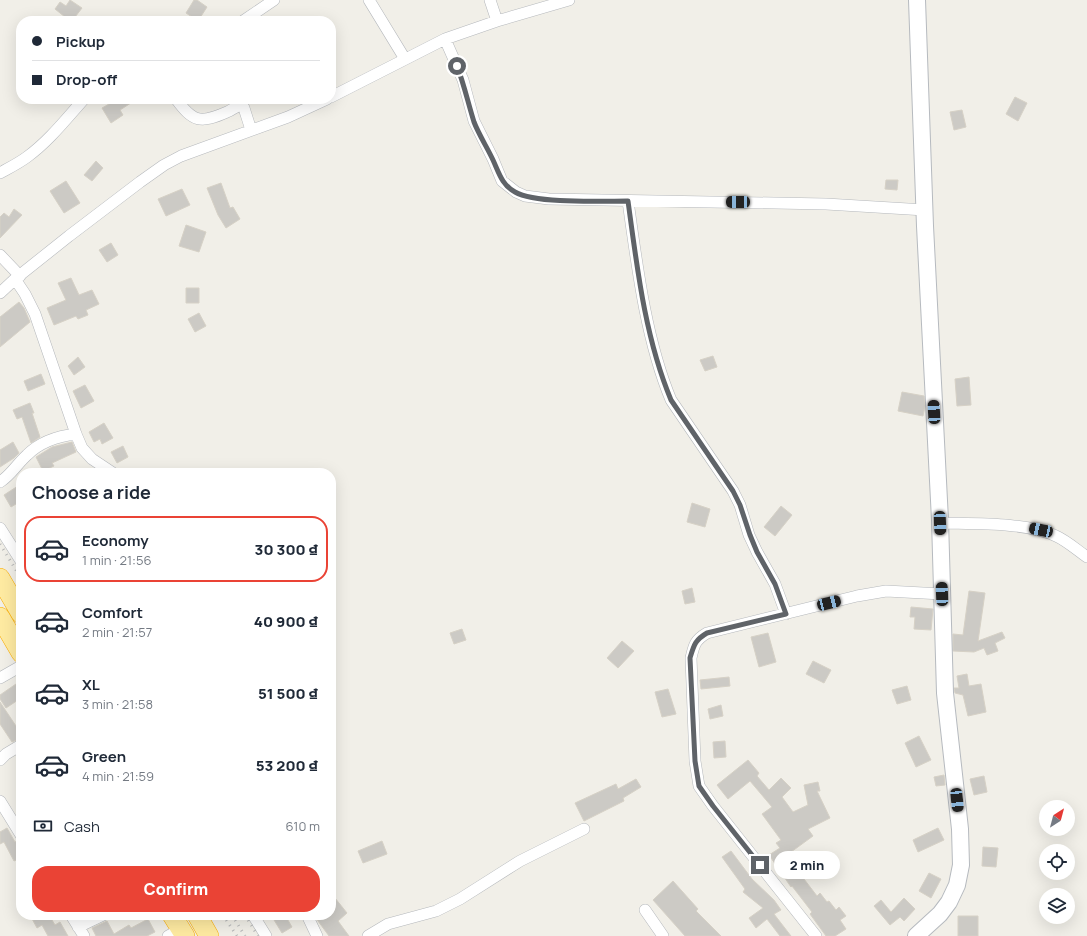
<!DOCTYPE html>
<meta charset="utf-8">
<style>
body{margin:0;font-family:Manrope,sans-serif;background:#f2f2f3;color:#1f2937;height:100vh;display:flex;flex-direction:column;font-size:15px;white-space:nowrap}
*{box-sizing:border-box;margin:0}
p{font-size:13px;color:#747a83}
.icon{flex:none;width:22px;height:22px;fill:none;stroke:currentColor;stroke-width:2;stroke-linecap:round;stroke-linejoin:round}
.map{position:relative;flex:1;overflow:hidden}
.side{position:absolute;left:16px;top:468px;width:320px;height:452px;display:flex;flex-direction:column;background:#fff;border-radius:16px;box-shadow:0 4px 16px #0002}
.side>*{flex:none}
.top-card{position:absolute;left:16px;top:16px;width:320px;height:88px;border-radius:16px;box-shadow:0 4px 16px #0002;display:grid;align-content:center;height:88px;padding:0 16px;background:#fff}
.needle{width:26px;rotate:36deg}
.fabs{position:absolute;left:1039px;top:800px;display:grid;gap:8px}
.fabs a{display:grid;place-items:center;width:36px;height:36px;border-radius:50%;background:#fff;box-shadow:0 4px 16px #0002;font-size:20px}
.end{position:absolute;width:18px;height:18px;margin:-9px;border:5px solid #5f6368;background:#fff;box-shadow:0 0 0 2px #fff}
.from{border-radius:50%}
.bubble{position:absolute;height:28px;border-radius:14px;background:#fff;box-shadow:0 4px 16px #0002;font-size:13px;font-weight:800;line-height:28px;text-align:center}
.car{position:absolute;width:12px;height:24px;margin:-12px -6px;border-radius:5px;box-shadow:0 0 3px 1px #0007;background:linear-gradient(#222 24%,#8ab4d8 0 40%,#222 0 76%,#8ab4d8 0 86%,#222 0)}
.top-card b{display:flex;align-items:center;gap:14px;height:38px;font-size:15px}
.top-card b+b{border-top:1px solid #e0e1e3}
.top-card i{width:10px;height:10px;background:#1f2937}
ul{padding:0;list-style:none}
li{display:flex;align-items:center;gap:12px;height:66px;margin:0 8px 6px;padding:0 8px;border:2px solid transparent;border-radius:16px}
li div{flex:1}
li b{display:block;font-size:15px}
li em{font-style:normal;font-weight:800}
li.current{border-color:#ea4335}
li>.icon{width:36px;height:36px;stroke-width:1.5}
h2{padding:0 16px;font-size:18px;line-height:48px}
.pay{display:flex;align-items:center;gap:10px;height:44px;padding:0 16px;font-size:15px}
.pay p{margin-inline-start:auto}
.primary-button{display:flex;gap:8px;margin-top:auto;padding:8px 16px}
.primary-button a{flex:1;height:46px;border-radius:16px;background:#ea4335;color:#fff;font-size:16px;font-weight:800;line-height:46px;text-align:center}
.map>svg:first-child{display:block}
.building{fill:#cccac5;stroke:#d6d1c6}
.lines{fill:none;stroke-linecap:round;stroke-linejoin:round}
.minor-casing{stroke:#b5b8bc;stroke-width:12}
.secondary-casing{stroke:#b6babf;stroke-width:18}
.trunk-casing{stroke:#f9ab00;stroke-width:20}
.minor{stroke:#fff;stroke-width:11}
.secondary{stroke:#fff;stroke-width:16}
.trunk{stroke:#feeaa1;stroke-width:19}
.rail{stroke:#b6b7b8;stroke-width:3;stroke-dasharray:1 5;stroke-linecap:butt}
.route{stroke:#5f6368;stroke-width:5}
</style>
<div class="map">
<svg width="1087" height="936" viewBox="0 0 1087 936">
<rect width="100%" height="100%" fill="#f1efe8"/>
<path class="building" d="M70,0L82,8L72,21H70L55,9L60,2L66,6Z
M194,0H197L207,7L198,21L186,13Z
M1015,97L1027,103L1018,121L1006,114Z
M118,99H137L120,110L123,115L111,123L102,108Z
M962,110L966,127L954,130L950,112Z
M96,161L103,168L92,181L84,175Z
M886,180H898L897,190L885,189Z
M66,181L80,203L64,213L50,191Z
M221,183L230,208L233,207L240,219L226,228L218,215L207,188Z
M182,189L190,205L166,216L158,199Z
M14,209L22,215L0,238V217L4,213L9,217Z
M186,225L206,232L199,252L179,246Z
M111,243L118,255L107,262L99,250Z
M71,278L79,295L92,290L99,304L86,310L88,315L78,319L76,316L54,325L47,308L66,300L58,283Z
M186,288H199V303H186Z
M19,302L24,308L30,322L0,347V317Z
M199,313L206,326L195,332L188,319Z
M713,356L717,367L705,371L700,360Z
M78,357L85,367L74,375L68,366Z
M41,374L45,384L28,391L24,381Z
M969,377L971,405L957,406L955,379Z
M85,385L94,401L81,408L73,391Z
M902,392L924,396L925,406L923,416L898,411Z
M30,403L34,413H32L40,437L31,443L22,417L17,419L13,410Z
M104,423L113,438L102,444L100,439L94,442L89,432Z
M13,442L19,453L14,458L0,467V450Z
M72,442L76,452L52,463L54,466L43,471L36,457L52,447Z
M123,446L128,457L117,463L111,452Z
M21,484V501L11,507L4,495Z
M692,503L710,509L705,527L687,522Z
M781,506L792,515L775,536L764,527Z
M692,588L695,602L685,604L682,591Z
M969,591L985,593L978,641L1002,632L1005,638L995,643L998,651L987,655L984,648L974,652L953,651V634L963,635Z
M911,607L933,609L931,630L914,629L915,617H910Z
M462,629L466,640L454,644L450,633Z
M768,633L776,662L759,667L751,637Z
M622,641L634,651L618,668L607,658Z
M813,661L831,670L824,683L806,674Z
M967,674L969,686L981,684L986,712L968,716L963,695L955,693L954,688H959L957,676Z
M729,677L730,686L701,689L700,680Z
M16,684L21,692V698L6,708L0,699V695Z
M907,686L911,700L897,704L892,690Z
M668,689L676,714L662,717L655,692Z
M0,702L18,729L21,728V738L12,742L0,724Z
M721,705L723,716L710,719L708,709Z
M919,736L931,760L916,767L905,743Z
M725,741L726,757L714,758L713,742Z
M748,760L759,773L757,776L769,790L781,778L791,788L782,797L793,812L808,805L804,785L818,782L820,791H817L830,818L808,829L813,836L791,852L807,877L804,879L817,896L820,893L827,902L829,901L836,910L839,907L846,916L840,920L846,929L835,936H826L810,914L812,912L792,886L791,887L769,855L780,848L776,843L781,840L762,814L772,807L750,781L728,799L717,785Z
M944,775L945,785L936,786L934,777Z
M984,776L987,792L974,795L970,779Z
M636,779L641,787L623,798L624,801L584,821L575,803L616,784L618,789Z
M7,828L15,842L17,841L21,842V858L14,861L4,842L0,844V832Z
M938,828L944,840L918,852L913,840Z
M382,841L387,854L363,863L358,851Z
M983,847L998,848L996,867L982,866Z
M731,851L752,879L774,900L781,910L774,914L791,936H780L767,919L756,928L749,918L763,908L743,892L745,889L722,857Z
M929,873L941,879L931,898L919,891Z
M673,881L698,909L696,911L721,936H685L653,900Z
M331,893L347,913L338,921L349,936H329L318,921L315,915H331Z
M904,898L915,909L904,921L900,917L890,925L874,906L881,900L891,912Z
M30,915H61L52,920L55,925L60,922L68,936H48L42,925L37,928Z
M271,915H285L292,927L282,933Z
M958,916H978V936H958Z
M148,919L155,932L147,936H96L92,928L107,921L114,934L129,925L131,928Z"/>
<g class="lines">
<g class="minor-casing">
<path id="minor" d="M369,0L405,59
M490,0L497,21
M243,21L274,0
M445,39L463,80L474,121L493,159L502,181L516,192L525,196L549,199L826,204L925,210
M331,97L445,39L497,21L569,0
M176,99C193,122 200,124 227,112C232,110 236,106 241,105L244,108L251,130
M0,173C9,168 19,163 27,157C49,141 66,119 84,99
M628,201C637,266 646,340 671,400L733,491L740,505L749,535L757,552L775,584L786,614
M0,255L20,276
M15,279L25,294L35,314L76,434L82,448L92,459L113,473
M0,293L15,279L69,236L140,182L164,165L181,156L288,117L327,99
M0,482C11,475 17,464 27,455C40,442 58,436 76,434
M940,523C973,524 1027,522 1056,536C1067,541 1077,550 1087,557
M0,528L21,561
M0,678L21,666
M0,760L6,754L21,745
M0,801L21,835
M645,910L663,936
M71,915L84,936
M253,915L266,936
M307,915L317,936
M78,927L103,915
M168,936L181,929
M368,936L388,924L436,911L460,899L520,861L584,829
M816,936L713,806L699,786L695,761L691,658C694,645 695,640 707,633L857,596L886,591L942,594"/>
</g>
<g class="secondary-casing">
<path id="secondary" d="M916,936L940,914L949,902L957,885L961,865L960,829L945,693L940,520L925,226L917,0"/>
</g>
<g class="trunk-casing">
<path id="trunk" d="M0,578L21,614
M0,617L21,653
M172,915L185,936
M197,915L209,936"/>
</g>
<use href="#minor" class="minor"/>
<use href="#secondary" class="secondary"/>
<use href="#trunk" class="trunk"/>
<path class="rail" d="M0,544L21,578
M223,915L237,936
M232,915L245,936
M245,915L258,936"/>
</g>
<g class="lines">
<path class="route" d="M457,66C464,84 468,103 474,122C479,135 487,147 493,160C499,173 502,185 515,192C536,204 602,201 628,201C637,267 645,338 671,400L733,491L740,505L750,535L757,552L775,584L786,614L707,633C695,640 694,645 690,658L695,761L699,786L713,806L760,865"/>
</g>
</svg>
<div class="fabs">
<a><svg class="needle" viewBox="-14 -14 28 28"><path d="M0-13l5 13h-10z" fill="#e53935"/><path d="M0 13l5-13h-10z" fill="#747a83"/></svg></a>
<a><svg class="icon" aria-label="locate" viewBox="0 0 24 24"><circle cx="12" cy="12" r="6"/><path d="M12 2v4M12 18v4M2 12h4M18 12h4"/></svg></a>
<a><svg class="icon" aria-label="layers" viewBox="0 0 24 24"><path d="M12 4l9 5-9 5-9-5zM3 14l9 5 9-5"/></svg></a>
</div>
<i class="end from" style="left:457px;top:66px"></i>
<i class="end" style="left:760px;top:865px"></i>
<div class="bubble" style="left:774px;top:851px;width:66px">2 min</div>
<i class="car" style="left:738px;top:202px;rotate:270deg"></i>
<i class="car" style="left:934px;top:412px;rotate:357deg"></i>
<i class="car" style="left:940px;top:523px;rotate:178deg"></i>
<i class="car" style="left:1041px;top:530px;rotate:282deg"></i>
<i class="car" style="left:942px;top:594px;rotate:358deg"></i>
<i class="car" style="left:829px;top:603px;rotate:76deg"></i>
<i class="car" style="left:957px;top:800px;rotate:174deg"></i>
<div class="top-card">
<b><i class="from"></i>Pickup</b>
<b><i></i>Drop-off</b>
</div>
<section class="side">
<h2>Choose a ride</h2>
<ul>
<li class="current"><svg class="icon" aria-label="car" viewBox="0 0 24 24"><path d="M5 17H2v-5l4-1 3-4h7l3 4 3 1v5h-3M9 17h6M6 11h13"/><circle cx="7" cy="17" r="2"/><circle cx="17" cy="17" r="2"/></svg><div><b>Economy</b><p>1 min · 21:56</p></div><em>30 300 ₫</em></li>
<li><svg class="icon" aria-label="car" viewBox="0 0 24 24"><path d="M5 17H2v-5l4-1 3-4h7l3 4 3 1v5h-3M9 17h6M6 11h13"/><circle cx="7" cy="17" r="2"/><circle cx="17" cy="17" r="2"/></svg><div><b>Comfort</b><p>2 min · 21:57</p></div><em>40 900 ₫</em></li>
<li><svg class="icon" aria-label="car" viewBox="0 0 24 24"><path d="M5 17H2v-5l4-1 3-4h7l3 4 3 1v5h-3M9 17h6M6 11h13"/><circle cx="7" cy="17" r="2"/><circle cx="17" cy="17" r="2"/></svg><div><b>XL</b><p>3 min · 21:58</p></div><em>51 500 ₫</em></li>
<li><svg class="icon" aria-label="car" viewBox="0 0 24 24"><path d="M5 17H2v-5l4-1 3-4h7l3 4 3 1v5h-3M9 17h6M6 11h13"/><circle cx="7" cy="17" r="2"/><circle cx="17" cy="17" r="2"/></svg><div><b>Green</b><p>4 min · 21:59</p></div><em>53 200 ₫</em></li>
</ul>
<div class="pay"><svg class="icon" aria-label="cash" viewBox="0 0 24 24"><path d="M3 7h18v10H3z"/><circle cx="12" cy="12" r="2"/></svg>Cash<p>610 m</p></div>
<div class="primary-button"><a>Confirm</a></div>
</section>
</div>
